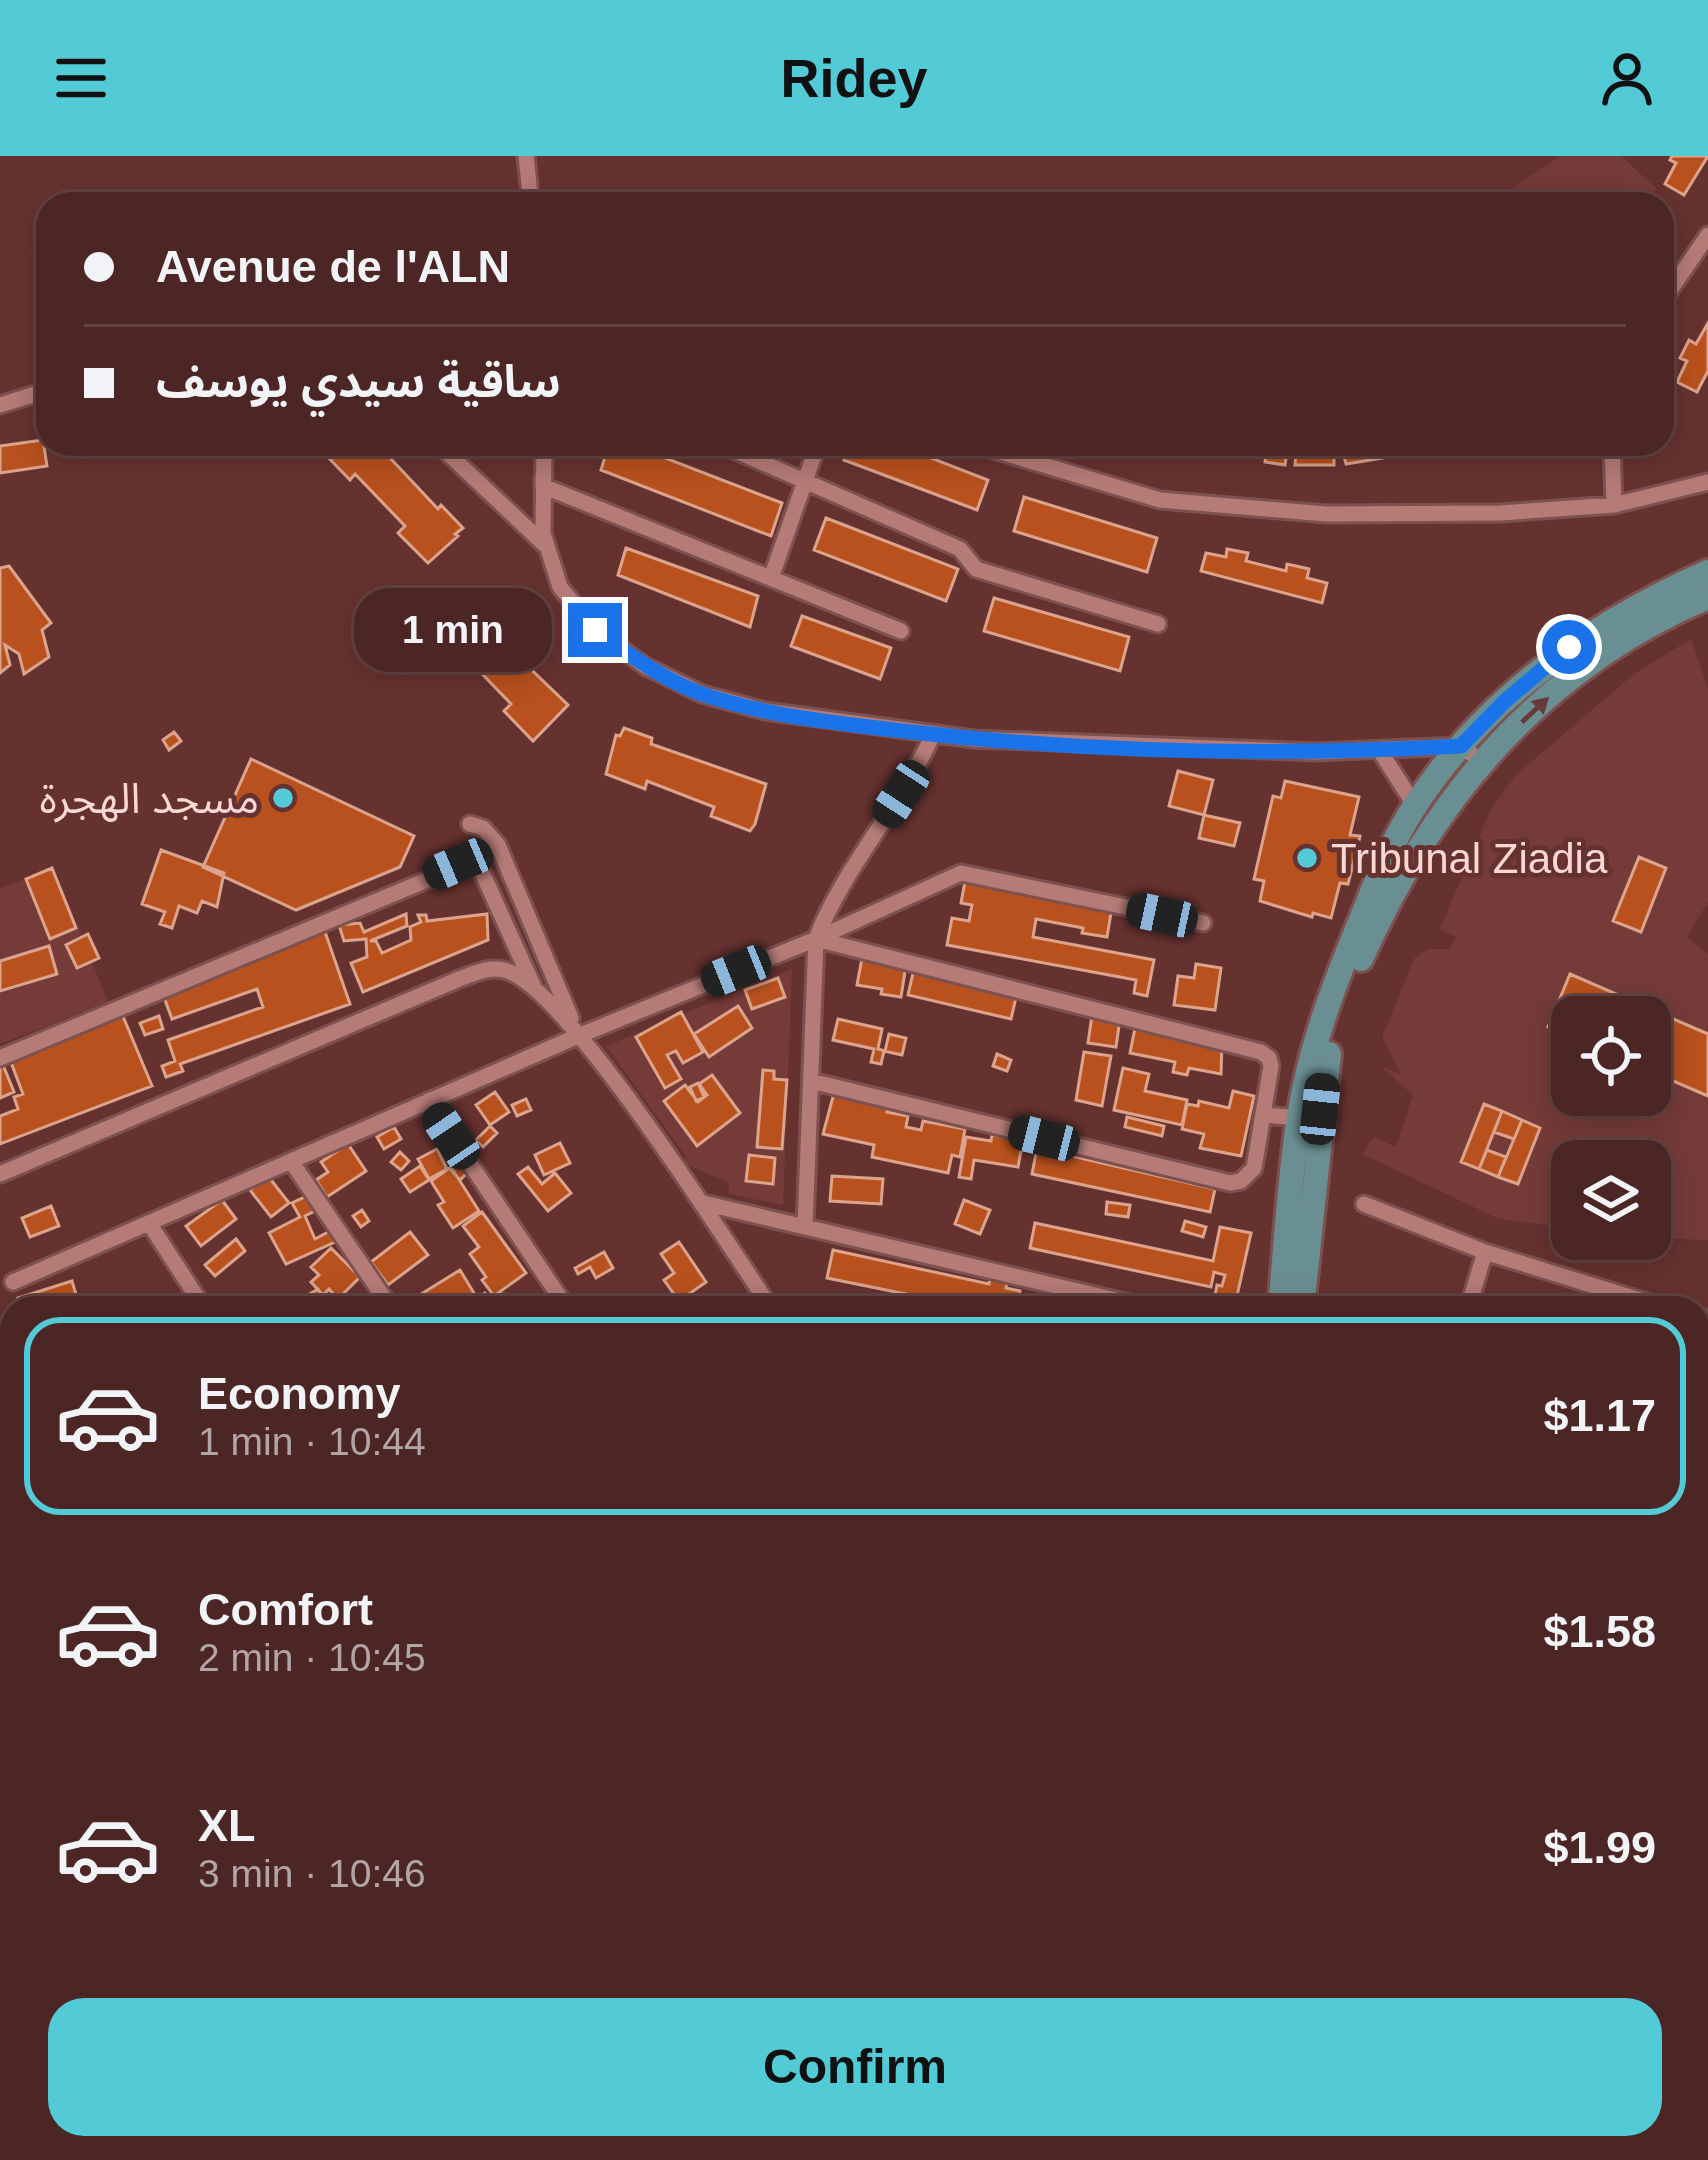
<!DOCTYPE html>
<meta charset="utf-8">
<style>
body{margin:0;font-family:Arial,"Noto Sans Arabic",sans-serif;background:#563231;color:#f1f3f6;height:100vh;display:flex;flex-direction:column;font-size:45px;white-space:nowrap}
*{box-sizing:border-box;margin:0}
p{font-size:39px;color:#b2a5a6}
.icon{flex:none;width:66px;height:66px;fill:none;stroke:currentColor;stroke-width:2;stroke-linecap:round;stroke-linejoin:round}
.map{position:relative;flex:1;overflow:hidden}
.drawer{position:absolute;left:0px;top:1140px;width:1710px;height:864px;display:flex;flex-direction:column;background:#4c2624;border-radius:36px 36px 0 0;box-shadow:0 6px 30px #0003,0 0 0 3px #634341}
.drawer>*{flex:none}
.hud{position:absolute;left:36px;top:36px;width:1638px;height:264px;border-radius:36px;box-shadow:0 6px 30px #0003,0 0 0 3px #634341;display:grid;align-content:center;height:264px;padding:0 48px;background:#4c2624}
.controls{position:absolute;left:1551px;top:840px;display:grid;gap:24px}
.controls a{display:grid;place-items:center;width:120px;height:120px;border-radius:24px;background:#4c2624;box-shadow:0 6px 30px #0003,0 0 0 3px #634341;font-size:60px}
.end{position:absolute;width:54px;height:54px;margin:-27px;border:15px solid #1a73e8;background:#fff;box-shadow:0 0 0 6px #fff}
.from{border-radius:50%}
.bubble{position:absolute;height:84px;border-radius:36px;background:#4c2624;box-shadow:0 6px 30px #0003,0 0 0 3px #634341;font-size:39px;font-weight:800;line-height:84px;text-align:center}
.car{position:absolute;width:36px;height:72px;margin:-36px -18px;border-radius:15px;box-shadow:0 0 9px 3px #0007;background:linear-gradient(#222 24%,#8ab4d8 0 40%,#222 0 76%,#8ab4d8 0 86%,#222 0)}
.hud b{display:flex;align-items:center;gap:42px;height:114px;font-size:45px}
.hud b+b{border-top:3px solid #634341}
.hud i{width:30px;height:30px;background:#f1f3f6}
ul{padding:21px 0 0;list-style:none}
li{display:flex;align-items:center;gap:36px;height:198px;margin:0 24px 18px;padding:0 24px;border:6px solid transparent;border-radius:36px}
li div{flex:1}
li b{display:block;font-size:45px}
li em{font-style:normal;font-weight:800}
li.active{border-color:#52cbd7}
li>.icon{width:108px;height:108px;stroke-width:1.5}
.action{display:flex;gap:24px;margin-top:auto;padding:24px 48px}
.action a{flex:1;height:138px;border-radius:36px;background:#52cbd7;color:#111;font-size:48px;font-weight:800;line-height:138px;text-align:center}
header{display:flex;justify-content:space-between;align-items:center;height:156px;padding:0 48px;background:#52cbd7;color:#111;font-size:54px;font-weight:800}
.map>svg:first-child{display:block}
.built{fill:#753b39;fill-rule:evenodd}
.building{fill:#b8511d;stroke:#dca48d;stroke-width:3}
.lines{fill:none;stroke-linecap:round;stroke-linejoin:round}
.lane-casing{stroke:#7d5150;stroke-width:14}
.street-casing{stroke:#7d5150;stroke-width:21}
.secondary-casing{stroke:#7d5150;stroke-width:27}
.primary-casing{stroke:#7d5150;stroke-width:30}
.highway-casing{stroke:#7d5150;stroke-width:33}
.lane{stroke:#b57b77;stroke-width:8}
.street{stroke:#b57b77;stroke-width:15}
.secondary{stroke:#908585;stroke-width:21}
.primary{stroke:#6a8f93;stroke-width:24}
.highway{stroke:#389da6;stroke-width:27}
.oneway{fill:#663b3a}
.route{stroke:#1a73e8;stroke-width:15}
.poi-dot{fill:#52cbd7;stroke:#663230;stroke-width:4.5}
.labels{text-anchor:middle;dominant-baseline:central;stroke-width:10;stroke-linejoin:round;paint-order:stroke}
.poi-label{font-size:42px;fill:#f8d7d4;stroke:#663230;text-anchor:end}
</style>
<header><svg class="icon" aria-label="menu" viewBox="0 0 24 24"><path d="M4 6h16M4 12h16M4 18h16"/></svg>Ridey<svg class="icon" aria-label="person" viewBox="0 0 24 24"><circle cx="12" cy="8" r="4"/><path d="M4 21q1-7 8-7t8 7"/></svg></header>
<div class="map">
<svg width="1708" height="2004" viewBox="0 0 1708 2004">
<rect width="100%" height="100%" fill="#663230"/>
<path class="built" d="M1561,0H1621L1657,33L1643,48H1488Z
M1691,483L1708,533V746L1687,781L1708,798V1084L1650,1082V1005H1572V1073L1497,1062L1362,998L1374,981L1396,991L1413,939L1382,911L1401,918L1382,881L1414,803L1428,793H1449L1456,781L1440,773L1491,653L1516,619L1634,518ZM1572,861H1650V939H1572Z
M55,714L108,846L0,888V732Z
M792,813L783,1049L729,1038V1027L686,1008L685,999L606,890Z
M0,1459L12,1472V1732L0,1741Z
M875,1992H943L936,2004H894Z"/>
<path class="building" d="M1672,0H1708L1684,39L1665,28L1676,7L1670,4Z
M1708,167V215L1697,236L1677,226L1687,205L1680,202L1689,184L1696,188Z
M43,284L47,310L0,317V290Z
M329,288H377L438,353L441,349L463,372L455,378L458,380L428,407L398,377L405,370L355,318L350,324L322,295Z
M609,288H629L782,347L771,380L601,314Z
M850,288H895L988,324L977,354L844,304Z
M1267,288H1432L1433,291L1395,300L1392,291L1382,293L1383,302L1346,308L1343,296L1334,297V309H1295L1296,297L1287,296L1285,309L1265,306Z
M1024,341L1157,382L1147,416L1014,375Z
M826,362L958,413L946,445L814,394Z
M626,392L758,440L750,471L618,419Z
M1227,393L1248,397L1246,405L1286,415L1287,408L1309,413L1307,422L1327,427L1322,447L1201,415L1206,397L1226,401Z
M9,410L51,467L42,474L49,501L24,518L19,498L5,489L10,509L0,517V412Z
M462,438L484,459L480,464L568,549L533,585L504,555L511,548L461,496L456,502L427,472L452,441L455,444Z
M994,442L1129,481L1120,515L984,475Z
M802,460L891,492L880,523L791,490Z
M624,572L652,582L651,588L766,628L755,668L750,675L711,660L714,651L647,625L645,633L606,618L616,579L620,580Z
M174,576L181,585L169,594L163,584Z
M251,603L414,680L400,711L296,754L203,711Z
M1178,615L1213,624L1204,659L1169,650Z
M1285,625L1359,641L1350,679L1360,680L1348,728L1340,727L1331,762L1313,757L1312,761L1260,745L1264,725L1254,723L1273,640L1281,642Z
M1204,659L1240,667L1234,690L1199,682Z
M161,694L224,717L217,751L202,745L197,757L179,750L172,772L160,768L165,756L142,748Z
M1639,701L1666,712L1641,776L1613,765Z
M52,712L76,772L50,783L26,723Z
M966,720L1113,745L1107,781L1082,777L1083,772L1036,763L1033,781L1154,804L1147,840L1134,837L1136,824L947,789L952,762L969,765L972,749L961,747Z
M406,758L407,770L370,785H376L382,797L411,784L410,771L421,766L418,759H426L427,765L487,758L488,784L363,836L351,807L367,801L366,783L344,785L339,769L360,767L364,776Z
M324,773L350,848L180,908L183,915L166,921L162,910L175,905L168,884L263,851L257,833L172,863L162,836Z
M88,778L99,802L77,812L66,789Z
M49,790L57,818L0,835V805Z
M862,802L906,809L901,841L881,838L882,833L857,829Z
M1196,808L1221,812L1215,854L1174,849L1178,820L1194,822Z
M914,813L1017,837L1011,863L908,839Z
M1570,818L1708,878V940L1650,915V861H1572V881L1548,871Z
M778,822L785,841L752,853L745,834Z
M738,850L752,872L709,901L694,878Z
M681,856L703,896L683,907L676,895L667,899L681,923L665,932L636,881Z
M122,858L152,930L0,988V960L18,953L14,941L23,938L9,901Z
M1092,859L1120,863L1116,891L1088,887Z
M159,860L163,873L145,879L140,867Z
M838,863L882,873L878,893L885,895L889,878L906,882L902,899L884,895L881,908L871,906L874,893L833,884Z
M1136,867L1222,887L1221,918L1189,912L1187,919L1173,916L1175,906L1130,897Z
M1084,896L1111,900L1102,950L1076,944Z
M997,898L1011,904L1007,915L993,910Z
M3,909L14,936L0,942V910Z
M1123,912L1149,918L1145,935L1187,944L1182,969L1114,954Z
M763,914L774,915V923L787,924L782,993L757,991Z
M712,919L740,957L697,990L664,945L685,929L698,946L707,939L699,928Z
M698,927L704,941L696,945L690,931Z
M1233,935L1254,940L1241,1000L1200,992L1204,978L1182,973L1187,948L1198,950L1199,945L1229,952Z
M495,936L509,956L490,969L476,949Z
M834,937L889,948L887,956L908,960L906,971L921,974L923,965L965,973L960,1001L952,999L948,1017L872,1001L874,989L823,978Z
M526,943L531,954L517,960L512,949Z
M1484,948L1502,955L1479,1013L1461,1006Z
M1502,955L1522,964L1514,983L1494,976Z
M1127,961L1164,970L1162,980L1125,971Z
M1522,964L1540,972L1518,1028L1498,1021Z
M490,970L497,977L483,991L476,984Z
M394,971L401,983L384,993L377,981Z
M992,979L1023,984L1018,1011L974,1004L971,1023L959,1021L966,981L991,985Z
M560,987L570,1007L544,1019L535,999Z
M348,988L366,1015L327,1041L316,1024L328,1016L321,1006Z
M1037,992L1215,1033L1210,1056L1032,1018Z
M437,993L447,1013L429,1023L418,1003Z
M1487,994L1506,1001L1498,1021L1479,1013Z
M400,996L409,1005L401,1014L391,1006Z
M749,999L775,1002L773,1028L746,1025Z
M461,1005L470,1014L460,1024L451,1014Z
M420,1010L429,1024L410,1036L401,1023Z
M451,1011L479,1055L453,1072L438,1049L444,1046L431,1025Z
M528,1011L542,1028L555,1017L571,1037L548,1055L518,1018Z
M268,1020L289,1047L271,1061L250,1034Z
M832,1020L883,1023L881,1048L830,1045Z
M309,1039L317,1054L305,1060L315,1083L330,1075L335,1086L286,1108L269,1077L300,1061L292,1047Z
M222,1044L236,1063L201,1090L186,1070Z
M964,1044L990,1054L980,1078L955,1068Z
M1107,1046L1130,1049L1128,1061L1106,1058Z
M51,1050L59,1070L30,1081L22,1062Z
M362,1054L369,1065L361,1071L353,1060Z
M482,1056L526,1117L494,1140L482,1124L486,1121L470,1098L479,1091L463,1070Z
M1185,1065L1206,1071L1203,1081L1182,1075Z
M1035,1067L1213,1105L1220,1071L1251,1077L1235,1149L1214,1144L1217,1129L1222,1130L1225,1119L1214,1116L1211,1131L1030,1092Z
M410,1076L428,1099L388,1129L371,1106Z
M236,1083L245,1095L215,1120L205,1109Z
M679,1086L706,1126L679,1145L664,1124L674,1117L661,1098Z
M331,1092L360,1121L338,1143L329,1133L323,1139L311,1126L319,1119L311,1111Z
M833,1094L989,1128L990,1122L1007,1126L1006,1132L1020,1135L1016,1152H975L827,1122Z
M604,1096L613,1112L596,1122L590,1111L578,1118L575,1112Z
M460,1114L477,1142L485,1137L488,1142L473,1152H407L405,1148Z
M72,1125L80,1152H21L18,1142Z
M318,1133L329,1152H313L306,1140Z
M190,1138L194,1152H147Z
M493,1138L525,1139V1152H492Z
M1028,1142L1069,1151V1152H1026Z
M0,1480L12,1493V1525L0,1537Z
M12,1807V1829L0,1838V1816Z
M0,1896L12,1898V1933L0,1931Z
M0,1951L12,1956V1992H19L14,2004L4,2000L0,2004Z
M72,1992H116L146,2004H68Z
M234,1992H259L284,1999L287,1992H328L325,2004H230Z
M331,1992H355L353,2004H338L340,1997L330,1995Z
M394,1992H417L416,2004H393Z
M433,1992H458L456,2004H431Z
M587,1992H615L607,2004H581Z
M665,1992H680L687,1996L682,2004H675L662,1997Z
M698,1992L715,1999L712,2004H691Z
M816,1992H837L832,2004H812Z
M978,1992H1028L1024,2004H996L976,1998Z
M1123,1992H1207L1203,2004H1152Z
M1297,1992H1333L1332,2004L1296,2001Z"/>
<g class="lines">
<g class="lane-casing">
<path id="lane" d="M0,1955L12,1959
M111,1992L148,2004
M722,1992L741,2004
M1056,1992L1088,2004
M1378,1992L1379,2004
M800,2004L807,1992"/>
</g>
<g class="street-casing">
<path id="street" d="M526,0L531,48
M1662,146L1708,79
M0,249L48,234
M438,288L545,389
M544,288L543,377L560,431L595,474L645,510L702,538L765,555L974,583L1316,596L1461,590L1481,605
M720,288L960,393L976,413L1158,468
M974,288L1160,344L1326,358L1500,357L1614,349L1708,326
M1612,288L1614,349
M543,321V330L901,475
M771,422L818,288
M1380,595L1417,653
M470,668L483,672L498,689L571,862
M0,902L470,706L480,712L533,829
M811,925L1230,1027L1241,1025L1254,1012L1271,910L1269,902L1261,896L816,783
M428,945L567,1152
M1263,959L1299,962
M291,1005L391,1152
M0,1018L459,823C474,818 488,810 504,814C566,829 728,1089 771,1152
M703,1047L1150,1152
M1364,1048L1485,1096L1468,1152
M149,1067L204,1152
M805,1071L816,783C845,709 901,651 933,578
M1485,1096L1666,1152
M13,1126L578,880L816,783L961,717L1203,767
M1698,1160L1708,1164
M0,1434L12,1437
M1698,1467L1708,1470
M0,1757L12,1748
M40,2004L41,1992
M214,2004L215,1992
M374,2004L375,1992
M536,2004L537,1992"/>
</g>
<g class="secondary-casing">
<path id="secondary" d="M0,1235L12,1236
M1223,1992V2004
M636,2004L646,1992
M957,2004L964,1992"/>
</g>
<g class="primary-casing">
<path id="primary" d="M1361,803C1433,641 1542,511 1708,441
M1280,1152C1286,1089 1289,1024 1299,961C1309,896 1331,837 1355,778C1373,735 1388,692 1413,653C1483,543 1590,468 1708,416
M1302,1152L1329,898
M0,1288L9,1271L11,1252
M0,1319L12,1321"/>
</g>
<g class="highway-casing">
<path id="highway" d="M1581,1992L1582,2004"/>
</g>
<use href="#lane" class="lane"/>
<use href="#street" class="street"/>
<use href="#secondary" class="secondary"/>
<use href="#primary" class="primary"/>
<use href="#highway" class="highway"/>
</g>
<defs><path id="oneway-solid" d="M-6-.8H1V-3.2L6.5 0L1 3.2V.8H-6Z" transform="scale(3)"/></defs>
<use class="oneway" href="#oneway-solid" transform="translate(1535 554) rotate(-43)"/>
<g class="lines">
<path class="route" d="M595,474C629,498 664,525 705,539C771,561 843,568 912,576C1093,597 1279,600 1461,590L1505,545L1569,491"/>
</g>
<g class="poi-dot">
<circle cx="283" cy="642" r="12"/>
<circle cx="1307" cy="702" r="12"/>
</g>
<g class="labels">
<g class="poi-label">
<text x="259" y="642">مسجد الهجرة</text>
<text x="1331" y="702" text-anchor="start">Tribunal Ziadia</text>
</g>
</g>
</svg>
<div class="controls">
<a><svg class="icon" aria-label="locate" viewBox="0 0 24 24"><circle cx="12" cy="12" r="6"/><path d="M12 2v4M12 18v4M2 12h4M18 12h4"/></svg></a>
<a><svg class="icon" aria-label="layers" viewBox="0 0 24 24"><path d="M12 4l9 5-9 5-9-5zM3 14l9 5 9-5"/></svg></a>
</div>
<i class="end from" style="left:1569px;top:491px"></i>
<i class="end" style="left:595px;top:474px"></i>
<div class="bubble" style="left:354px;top:432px;width:198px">1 min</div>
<i class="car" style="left:901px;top:638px;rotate:213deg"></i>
<i class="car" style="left:458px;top:708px;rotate:247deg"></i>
<i class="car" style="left:1162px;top:759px;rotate:282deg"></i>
<i class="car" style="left:736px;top:815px;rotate:248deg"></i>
<i class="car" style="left:1320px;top:953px;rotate:6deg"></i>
<i class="car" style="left:451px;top:980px;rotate:326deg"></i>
<i class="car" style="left:1044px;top:982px;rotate:284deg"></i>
<div class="hud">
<b><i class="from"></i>Avenue de l'ALN</b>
<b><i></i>ساقية سيدي يوسف</b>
</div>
<section class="drawer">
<ul>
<li class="active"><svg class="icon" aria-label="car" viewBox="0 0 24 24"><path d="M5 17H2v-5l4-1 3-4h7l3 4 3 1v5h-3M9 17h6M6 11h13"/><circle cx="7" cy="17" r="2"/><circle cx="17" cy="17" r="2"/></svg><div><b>Economy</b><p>1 min · 10:44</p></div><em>$1.17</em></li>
<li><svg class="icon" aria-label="car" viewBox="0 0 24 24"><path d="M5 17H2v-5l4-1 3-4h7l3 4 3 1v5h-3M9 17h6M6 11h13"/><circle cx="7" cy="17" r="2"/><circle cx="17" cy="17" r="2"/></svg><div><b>Comfort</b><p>2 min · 10:45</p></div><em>$1.58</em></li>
<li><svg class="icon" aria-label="car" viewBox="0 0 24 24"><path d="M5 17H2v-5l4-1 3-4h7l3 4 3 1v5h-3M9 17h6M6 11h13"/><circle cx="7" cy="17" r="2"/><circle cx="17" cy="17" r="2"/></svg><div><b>XL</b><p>3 min · 10:46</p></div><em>$1.99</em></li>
</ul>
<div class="action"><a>Confirm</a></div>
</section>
</div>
